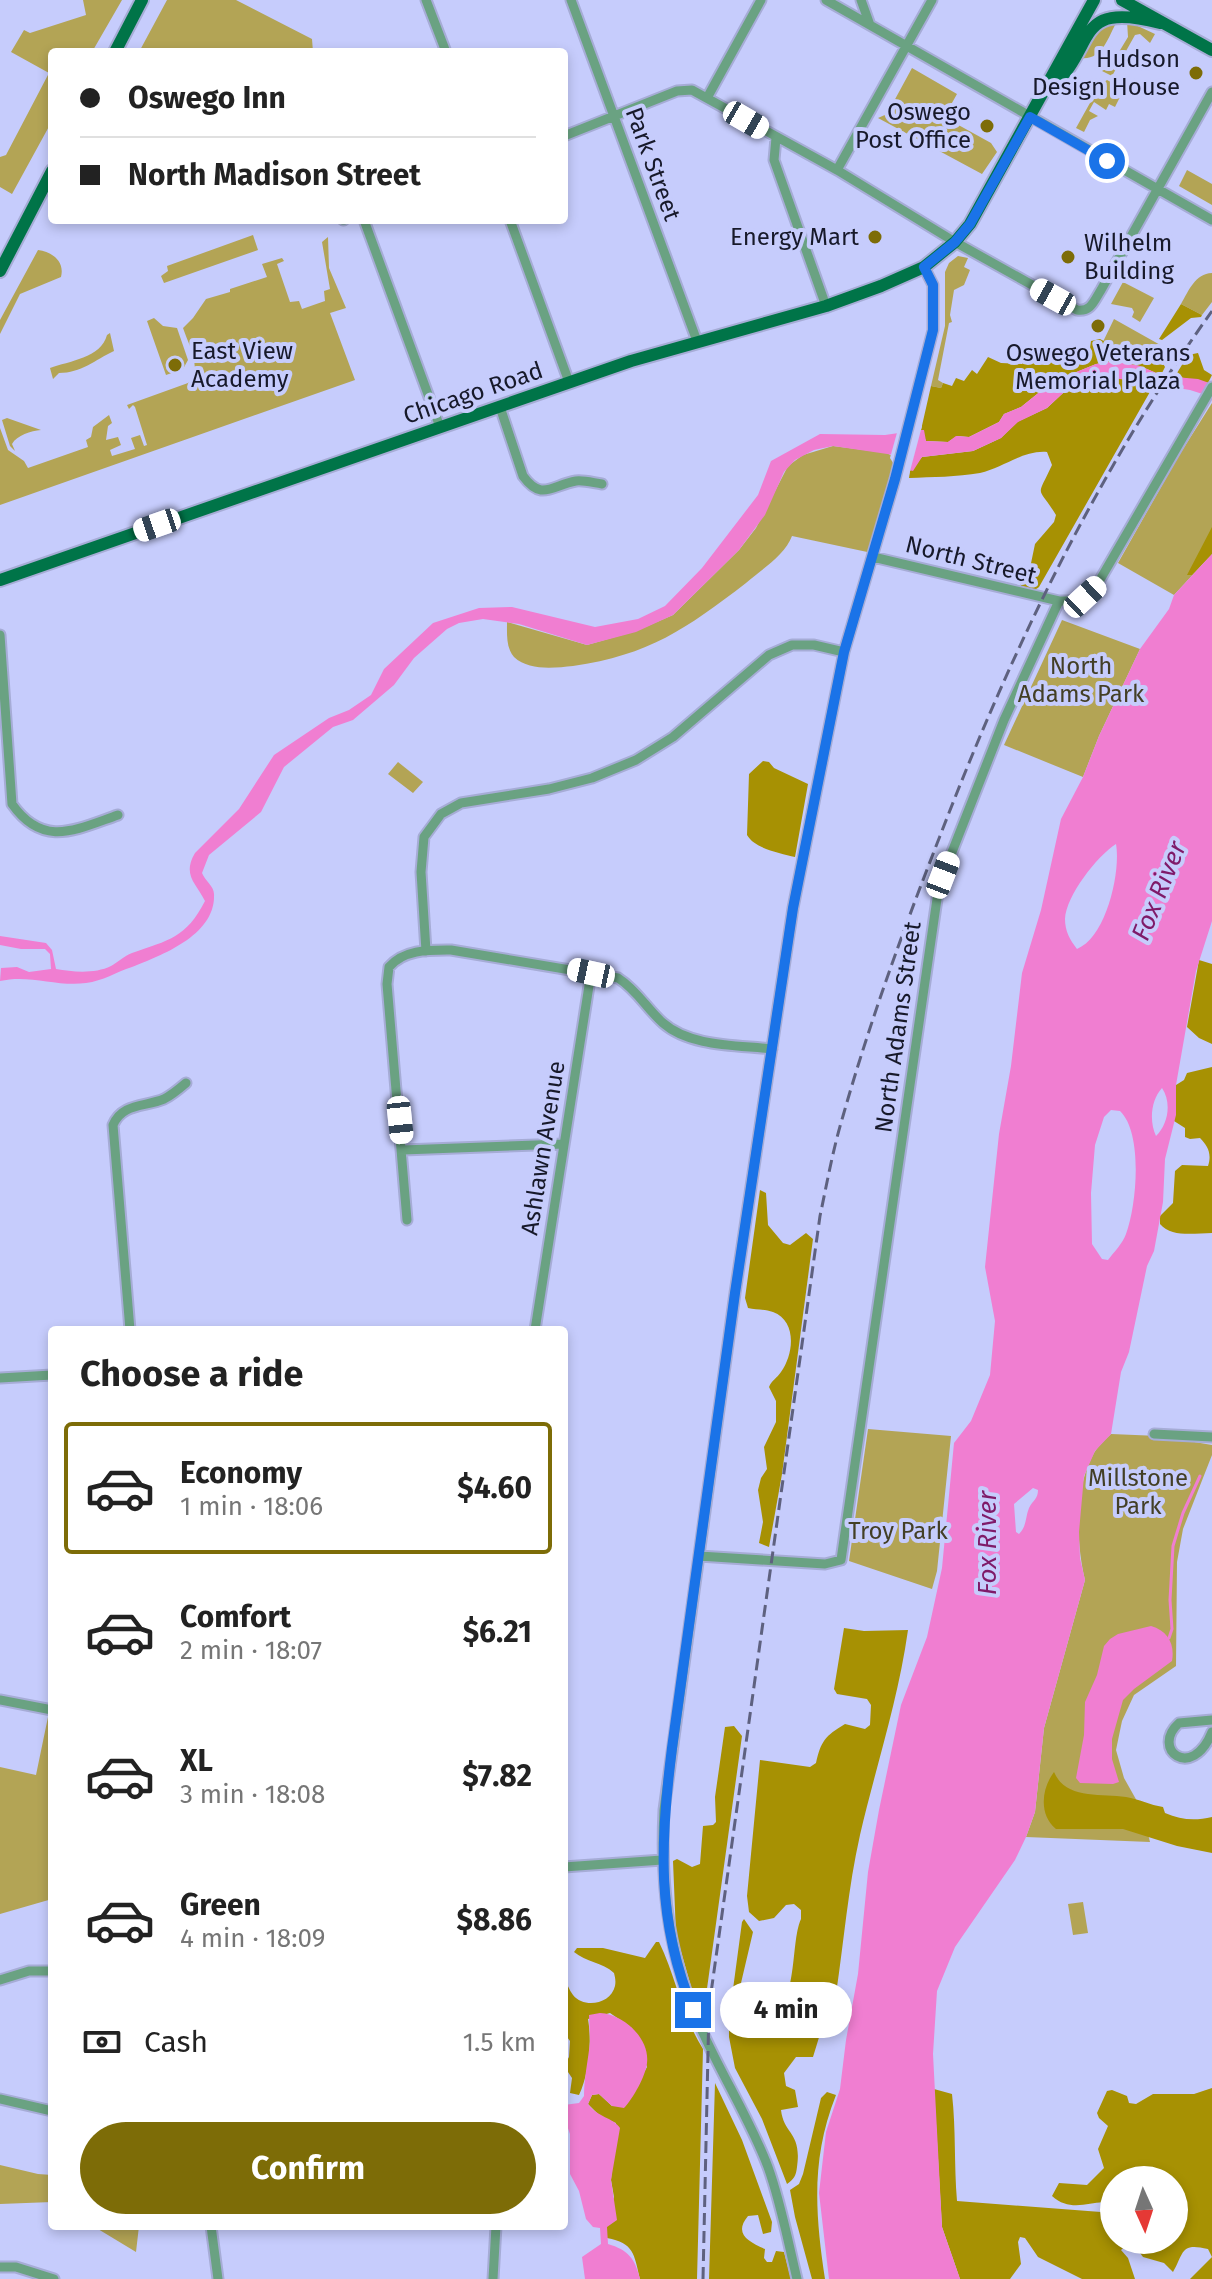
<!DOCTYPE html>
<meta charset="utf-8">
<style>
body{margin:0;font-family:"Fira Sans",sans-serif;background:#f6f6f6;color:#222;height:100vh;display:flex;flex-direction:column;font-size:30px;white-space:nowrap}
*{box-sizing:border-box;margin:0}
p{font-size:26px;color:#767676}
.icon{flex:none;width:44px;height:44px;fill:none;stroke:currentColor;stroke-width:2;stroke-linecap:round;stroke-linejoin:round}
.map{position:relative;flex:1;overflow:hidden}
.panel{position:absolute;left:48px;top:1326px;width:520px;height:904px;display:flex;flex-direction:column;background:#fff;border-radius:8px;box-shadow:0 4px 12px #0003}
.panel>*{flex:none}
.hud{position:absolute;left:48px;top:48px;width:520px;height:176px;border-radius:8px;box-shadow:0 4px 12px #0003;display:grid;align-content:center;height:176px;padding:0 32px;background:#fff}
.needle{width:52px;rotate:177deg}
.fabs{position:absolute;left:1100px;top:2166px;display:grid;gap:16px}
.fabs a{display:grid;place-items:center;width:88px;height:88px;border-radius:50%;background:#fff;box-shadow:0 4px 12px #0003;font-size:40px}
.end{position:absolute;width:36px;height:36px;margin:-18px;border:10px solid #1a73e8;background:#fff;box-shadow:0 0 0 4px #fff}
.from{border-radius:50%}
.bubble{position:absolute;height:56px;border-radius:28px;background:#fff;box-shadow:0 4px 12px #0003;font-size:26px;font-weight:700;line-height:56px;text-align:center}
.car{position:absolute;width:24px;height:48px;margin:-24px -12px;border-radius:10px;box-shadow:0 0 6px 2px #0007;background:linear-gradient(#fff 24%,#345 0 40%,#fff 0 76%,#345 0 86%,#fff 0)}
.hud b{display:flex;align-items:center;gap:28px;height:76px;font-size:30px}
.hud b+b{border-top:2px solid #e0e0e0}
.hud i{width:20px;height:20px;background:#222}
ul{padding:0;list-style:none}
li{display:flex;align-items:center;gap:24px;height:132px;margin:0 16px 12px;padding:0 16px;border:4px solid transparent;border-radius:8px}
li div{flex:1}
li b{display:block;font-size:30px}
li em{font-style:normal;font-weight:700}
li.active{border-color:#7d6c07}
li>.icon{width:72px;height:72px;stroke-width:1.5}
h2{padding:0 32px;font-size:36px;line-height:96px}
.pay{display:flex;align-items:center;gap:20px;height:88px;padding:0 32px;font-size:30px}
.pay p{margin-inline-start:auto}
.button{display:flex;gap:16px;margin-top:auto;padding:16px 32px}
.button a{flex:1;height:92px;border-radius:48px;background:#7d6c07;color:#fff;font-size:32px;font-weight:700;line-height:92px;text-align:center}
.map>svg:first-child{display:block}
.green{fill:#b3a455}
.forest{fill:#a79103}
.water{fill:#f07ed1;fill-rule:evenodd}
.pier{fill:#c6ccfc}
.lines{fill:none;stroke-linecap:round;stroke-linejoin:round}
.stream{stroke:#f07ed1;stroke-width:3}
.minor-casing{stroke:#a6acd6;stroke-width:13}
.major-casing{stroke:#a6acd6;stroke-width:16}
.minor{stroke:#6aa282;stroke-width:9}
.major{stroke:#007448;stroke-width:12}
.rail{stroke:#5e617f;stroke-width:3;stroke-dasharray:12 6;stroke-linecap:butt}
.route{stroke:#1a73e8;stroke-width:10}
.poi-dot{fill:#7d6c07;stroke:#c6ccfc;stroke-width:3}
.labels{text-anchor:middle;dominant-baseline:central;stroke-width:8;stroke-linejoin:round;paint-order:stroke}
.poi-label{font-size:24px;fill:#17192a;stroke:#c6ccfc;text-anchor:end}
.street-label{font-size:24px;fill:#17192a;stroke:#c6ccfc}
.park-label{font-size:24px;fill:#433f26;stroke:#c6ccfc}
.water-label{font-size:26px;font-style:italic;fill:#7f1a69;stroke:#c6ccfc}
</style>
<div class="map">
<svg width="1212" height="2279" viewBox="0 0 1212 2279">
<rect width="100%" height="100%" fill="#c6ccfc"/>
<path class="green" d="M83,0H122L92,52H52V121L12,194L0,187V157L6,155L49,73L11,52L24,30L30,33L86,15Z
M167,0H236L312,39L313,52H139Z
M1117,21C1108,38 1102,61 1080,58L1099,28Z
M1127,21L1155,34L1150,43L1140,34L1135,35L1112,76L1102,71V68L1108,70L1128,37Z
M912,68L957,94L944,117L991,143L997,152L982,174L878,118L887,114Z
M1107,80L1124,89L1115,107L1109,104L1106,110L1094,102L1089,111L1098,116L1090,120L1084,132L1076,128L1100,85Z
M1187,170L1212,184V205L1179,186Z
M253,235L258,250L164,283L161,276L168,271L167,266Z
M328,237L329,268L346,308L330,313L355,380L0,505V428L8,450L24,461L28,468L88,447L86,440L91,437L93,427L109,415L112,423L108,426L106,440L118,437L121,445L110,450L112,456L135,449L131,438L140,435L144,446L147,445L135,407L133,405L129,409L127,405L188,383C203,368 189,346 183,328L193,318L206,299L230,292V289L267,277L262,264L282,258L284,261L277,264L290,302L299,301L302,309L325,301L324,291L330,289L322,242Z
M38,250C52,252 65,261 61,277L20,294L0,334V320Z
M958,256L968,258L964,267L970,270L964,285L954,290L950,315L952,322L949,323L938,380L943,383L941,388L931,386L945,326V272L949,263Z
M1212,273V302L1202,315L1181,304C1189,290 1195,274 1212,273Z
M1123,282L1154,298L1140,322L1132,317L1134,312L1132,308L1111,304Z
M154,318L163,326L177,328L188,360L183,369L166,375L147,321Z
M1114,319L1171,351L1159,372L1100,348Z
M110,333L114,351C95,360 81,373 59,373L53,379L50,368C69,361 101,358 107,335Z
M1212,403V554L1174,595L1118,563L1178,457Z
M7,418L41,430C31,431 17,435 12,444L15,451L10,446L2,420Z
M833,446L887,453L897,459L872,553L792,536C785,555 761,570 746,583C686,629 649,655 573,666C554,668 529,671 514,657C506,648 507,634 507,622L587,645L636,631L673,615L739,550L756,528L788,466L803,455Z
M1062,620L1140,649L1099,736L1083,777L1004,745Z
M398,762L423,782L413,793L388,774Z
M868,1429L951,1436L937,1571L932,1589L849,1561Z
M1111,1434L1159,1436L1212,1445V1455L1183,1529L1177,1562L1176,1666L1134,1695L1122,1721L1116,1750L1124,1778L1142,1810L1150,1842L1026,1837L1035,1812L1044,1728L1085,1580C1076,1542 1074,1488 1094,1453C1098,1446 1105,1440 1111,1434Z
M48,1717H52V1899L0,1914V1767L36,1775Z
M1083,1902L1088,1933L1073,1935L1068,1904Z
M0,2165L38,2174L52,2175V2202L0,2204Z
M93,2226H139L136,2252Z"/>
<path class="forest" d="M1181,304L1202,315L1201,317L1191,318L1162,340L1159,339Z
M1100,339C1111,346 1142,351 1156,351L1165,367L1161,375L1140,366L1114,361L1096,364L1052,382L1021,407L1004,414L999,422L969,437L957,436L948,442L926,441L921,430L931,386L941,388L943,383L952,386L956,378L964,381L972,370L977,374L988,357L1001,363L1022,364L1026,358L1057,348L1078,359L1089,355L1091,341Z
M1198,353L1204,370L1212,375L1208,383L1179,377L1177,373L1188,355Z
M1101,376L1155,383L1039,587C1031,594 1019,589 1018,578L1030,568L1035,544L1054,522L1056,515C1037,484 1036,500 1052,465L1047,452C1023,450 1003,468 980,473C957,477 932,477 909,478L910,471L922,457L973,451L1001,438L1017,422L1047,408L1076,381Z
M1212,527V554L1192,575H1187Z
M763,761L769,762L774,768L808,784L795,857C780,853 755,849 747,835L749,774Z
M1199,960L1212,964V1044L1199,1038L1187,1027Z
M1212,1067V1233C1195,1233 1172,1238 1160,1224V1216L1173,1203L1175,1171L1182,1165L1208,1166C1212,1154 1208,1146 1200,1138L1190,1139L1185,1137V1128L1174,1121L1176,1085L1184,1080L1187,1073Z
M760,1190L766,1193L768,1225L783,1243L790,1245L806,1233L813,1239L782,1474L769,1547L759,1543L763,1522L758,1490L761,1478L767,1469L764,1447L776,1422V1401L769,1387C772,1380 777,1378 781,1372C794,1354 797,1321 773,1312C765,1309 756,1310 748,1308L745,1298Z
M844,1628L864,1631L908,1630C898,1701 876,1766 860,1835C848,1888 844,1941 836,1994L828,2008L813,2057H796L784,2073L786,2086L795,2090L798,2107L781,2110C784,2135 802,2132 797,2167C796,2176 794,2179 787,2184L762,2119L735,2068L729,2037V2019L742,1922L744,1919L753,1932L737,2000L738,2009L748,2020C803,2028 788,1947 801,1919V1910L794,1904L786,1905L774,1918L759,1921L749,1912L747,1896L760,1760L810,1767L816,1763C821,1741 825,1736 845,1724L865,1729L870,1725L871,1705L867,1699L837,1694L834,1689Z
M734,1726L742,1736L705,2003L700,2007L696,2004L676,1934L673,1861L677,1859L692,1867L700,1864L703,1826L713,1825L716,1822L715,1797L725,1727Z
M1054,1772C1066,1800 1100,1793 1126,1797C1139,1799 1150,1805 1163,1807L1165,1813C1181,1820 1195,1821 1212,1817V1853L1177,1846L1123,1829H1056C1039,1815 1041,1789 1054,1772Z
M656,1942H659C676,1977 682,2016 703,2049L697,2279H640C634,2254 634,2243 607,2238L606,2226L614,2197L611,2180L616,2123L602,2118L588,2104L592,2095L599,2094L612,2106L641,2078L647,2067L632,2028L610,2013L588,2019C592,2042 589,2074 579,2095L570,2093L572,2078L564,2066L569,2057L570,2041L564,2033V1978C567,1983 569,1990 573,1995C584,2009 611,2004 615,1986C616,1981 615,1977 614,1973C602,1962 586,1962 574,1952L577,1948H603L645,1958Z
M715,2083L742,2140L772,2222L771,2232L763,2234L758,2215L748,2216C733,2234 749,2242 765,2249L764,2258L767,2262H772L776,2251L784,2252L791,2279H709Z
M1212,2088V2279H1190L1212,2257L1208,2249C1180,2242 1184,2253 1173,2272L1164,2263L1143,2257L1135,2246L1128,2244L1121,2250L1128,2258L1135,2279H1082L1038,2257L1025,2238L1020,2237L1018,2242L1021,2264L1010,2279H960L942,2227L934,2089L952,2094C956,2129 954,2165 957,2201L1114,2213V2240H1174V2180H1114V2206C1100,2194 1075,2217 1052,2196L1059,2183L1087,2185L1104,2168L1098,2149L1108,2126L1099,2118L1097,2113L1107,2091L1112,2090L1127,2096L1129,2103L1136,2104L1153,2094H1194Z
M827,2092L836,2095C811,2158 815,2213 825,2279H812L795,2217L790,2190L799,2184L803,2174L821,2098Z"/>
<path class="water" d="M1114,361L1140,366L1163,376L1198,379L1212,384V397L1190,390L1101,376L1076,381L1047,408L1018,422L1001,438L973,451L922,457L913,471L900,468L894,455L833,446L814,450L795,460L784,472L765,515L739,550L673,615L636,632L587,645L519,624L483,619L459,623L447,629L414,658L394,685L353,720L333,727L284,767L261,812L209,855L202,873C205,881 214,886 214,894C216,935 162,955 132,967C116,972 103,981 86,983C57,987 29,974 0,981L1,968L17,967L29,972L51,969L50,954L45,949H21L0,945V936L46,943L52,950L56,969C73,972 95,974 111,966C118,962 124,956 132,953C169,940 186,938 205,901C196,883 182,875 195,853L239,809L274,755L329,718L349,710L371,695L384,669L433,623L479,608L512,607L595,627L638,619L665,606L702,568L758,495L771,461L820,434L885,435L919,430H924L926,441L948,442L956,436L969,437L999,422L1004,414L1021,407L1052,382L1096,364Z
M1212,554V921L1196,971L1176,1085V1115L1165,1159L1163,1202L1154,1251L1147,1266L1129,1352L1121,1372L1111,1434L1095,1451L1084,1476L1079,1532L1080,1558L1085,1580L1044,1728L1035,1812L1026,1837L1015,1860L955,1947L937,1991L933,2054L942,2227L960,2279H829L819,2193L826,2132L840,2089L846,2040L858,1974L868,1872L879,1810L901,1705L927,1637L942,1568L954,1443L971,1421L990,1375L995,1321L985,1267L999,1134L1011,1066L1022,973L1041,910L1061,819L1083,777L1099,736L1140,649L1169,609L1174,595ZM1116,844C1121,872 1106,938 1077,949C1070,940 1065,931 1065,919C1066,896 1097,856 1116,844ZM1162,1088C1172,1103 1168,1124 1156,1136C1149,1121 1151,1100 1162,1088ZM1111,1110L1120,1111C1143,1133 1137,1204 1126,1234C1123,1243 1114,1252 1108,1260L1102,1259L1092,1244L1091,1193L1095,1145L1104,1117ZM1033,1488L1038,1490C1038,1499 1033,1500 1029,1508C1025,1518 1027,1526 1019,1534L1016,1532L1014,1504Z
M1151,1626C1168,1631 1175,1644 1172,1661L1134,1689L1123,1700L1112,1739V1759L1119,1782L1113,1784L1080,1783L1076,1778L1084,1735L1085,1702L1097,1675L1104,1646L1110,1639L1118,1634Z
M600,2013C623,2014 650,2038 647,2063C646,2075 633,2099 624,2108L612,2106L599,2094L592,2095L588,2104C598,2118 613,2117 620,2128L611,2180L617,2220L607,2227L608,2244C628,2250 635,2258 640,2279H585L582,2257L601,2244L600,2228L593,2227L586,2219L579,2191L570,2174V2134L564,2117V2105L579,2103L584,2096C584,2078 588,2061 590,2042C590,2033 589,2024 589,2015Z"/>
<path class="pier" d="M922,426L909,475L898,471L890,458L898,429Z"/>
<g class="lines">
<path class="stream" d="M1169,1638L1172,1629L1170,1600L1173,1546L1183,1513L1200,1476"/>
<g class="minor-casing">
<path id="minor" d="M426,0L446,52
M571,0L697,341
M826,0L1212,220
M861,0L870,25
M707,98L761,0
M564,136L677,91L692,90L837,170L955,242L1077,310C1091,312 1094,301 1101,290L1212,92
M776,138L774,160L826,306
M837,170L932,0
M343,220H344
M364,220L440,427
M510,220L569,382
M500,407L523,476C542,502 552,485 576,481C584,480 594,483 602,484
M873,557L1059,601C1076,602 1085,597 1097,585L1212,387
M0,635L12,804C43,848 75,830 118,815
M426,951L421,872L424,837L441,814L461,803L549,789L592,778L636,760L673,737L769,655L792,645H814L844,652
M403,1150L564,1144
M407,1220L387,984L389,967C404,949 430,950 451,950L618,978C637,990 647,1009 663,1023C690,1047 738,1045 772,1049
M130,1330L113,1125C122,1103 145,1107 164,1099C172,1095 179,1089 186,1083
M535,1330L591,973
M0,1378L52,1375
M1154,1434L1212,1437
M699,1556L825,1564L841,1560L937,899L943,875L1004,720L1059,601
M0,1700L52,1710
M1212,1720L1179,1723C1150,1749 1192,1782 1212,1732
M564,1867L662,1860
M0,1980L29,1971H52
M0,2099L52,2111
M211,2226L218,2279
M0,2267H16L54,2279
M493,2279L496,2226
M797,2279C788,2242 781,2203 768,2167C751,2122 724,2079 704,2035C669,1961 660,1891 664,1810L735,1293L793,908L844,652L895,479L933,330V285L924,267"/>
</g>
<g class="major-casing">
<path id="major" d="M1122,0L1212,50
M115,52L142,0
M1049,89C1099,48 1070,0 1160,23
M0,271L52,171
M0,580L631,361L826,306L881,286L924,267L955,242L970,224L1094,0"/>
</g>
<use href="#minor" class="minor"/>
<use href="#major" class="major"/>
<path class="rail" d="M703,2279L709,2007L820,1216C827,1183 833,1149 843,1116C870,1021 904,928 940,836C1011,651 1097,472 1212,311"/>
</g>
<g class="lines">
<path class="route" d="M693,2010C656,1920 660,1843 672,1748L735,1293L793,908L844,652L895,479L933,330V285L924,267L955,242L970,224L1030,117L1107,161"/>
</g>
<g class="poi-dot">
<circle cx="1196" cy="73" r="8"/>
<circle cx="987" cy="126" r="8"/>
<circle cx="875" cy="237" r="8"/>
<circle cx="1068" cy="257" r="8"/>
<circle cx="1098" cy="326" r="8"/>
<circle cx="175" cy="365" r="8"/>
</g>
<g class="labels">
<g class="poi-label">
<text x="1180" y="59">Hudson<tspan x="1180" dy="28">Design House</tspan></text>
<text x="971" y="112">Oswego<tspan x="971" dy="28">Post Office</tspan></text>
<text x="859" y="237">Energy Mart</text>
<text x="1084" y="243" text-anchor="start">Wilhelm<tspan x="1084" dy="28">Building</tspan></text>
<text x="191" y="351" text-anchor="start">East View<tspan x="191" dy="28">Academy</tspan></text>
<text x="1098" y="353" text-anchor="middle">Oswego Veterans<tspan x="1098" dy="28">Memorial Plaza</tspan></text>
</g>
<g class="street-label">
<text transform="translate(653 164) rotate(70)">Park Street</text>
<text transform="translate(473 393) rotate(-19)">Chicago Road</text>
<text transform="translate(971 560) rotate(14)">North Street</text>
<text transform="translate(898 1027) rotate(-82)">North Adams Street</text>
<text transform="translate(543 1148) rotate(-81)">Ashlawn Avenue</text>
</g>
<g class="park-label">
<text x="1081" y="666">North<tspan x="1081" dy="28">Adams Park</tspan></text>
<text x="1138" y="1478">Millstone<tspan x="1138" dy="28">Park</tspan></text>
<text x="898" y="1531">Troy Park</text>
</g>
<g class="water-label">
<text transform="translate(1159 891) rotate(-68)">Fox River</text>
<text transform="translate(987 1543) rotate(-90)">Fox River</text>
</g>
</g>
</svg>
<div class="fabs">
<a><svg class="needle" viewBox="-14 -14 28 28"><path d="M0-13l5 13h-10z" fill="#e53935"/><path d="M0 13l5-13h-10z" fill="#767676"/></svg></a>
</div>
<i class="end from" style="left:1107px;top:161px"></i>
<i class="end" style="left:693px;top:2010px"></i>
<div class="bubble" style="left:720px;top:1982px;width:132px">4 min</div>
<i class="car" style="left:746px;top:120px;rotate:120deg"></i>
<i class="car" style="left:1053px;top:297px;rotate:299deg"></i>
<i class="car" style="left:157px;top:525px;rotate:251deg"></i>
<i class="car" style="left:1085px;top:597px;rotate:47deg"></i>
<i class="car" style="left:943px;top:875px;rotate:21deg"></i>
<i class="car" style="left:591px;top:973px;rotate:282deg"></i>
<i class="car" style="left:400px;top:1120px;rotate:174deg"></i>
<div class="hud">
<b><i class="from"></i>Oswego Inn</b>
<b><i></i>North Madison Street</b>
</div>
<section class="panel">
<h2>Choose a ride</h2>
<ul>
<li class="active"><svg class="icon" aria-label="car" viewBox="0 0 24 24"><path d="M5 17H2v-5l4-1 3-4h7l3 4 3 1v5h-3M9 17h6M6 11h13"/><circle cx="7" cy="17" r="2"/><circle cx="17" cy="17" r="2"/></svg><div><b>Economy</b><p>1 min · 18:06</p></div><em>$4.60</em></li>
<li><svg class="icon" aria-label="car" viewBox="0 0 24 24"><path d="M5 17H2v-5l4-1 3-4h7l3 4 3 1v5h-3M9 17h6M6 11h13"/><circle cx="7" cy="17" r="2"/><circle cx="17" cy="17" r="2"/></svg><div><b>Comfort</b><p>2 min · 18:07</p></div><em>$6.21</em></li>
<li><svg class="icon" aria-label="car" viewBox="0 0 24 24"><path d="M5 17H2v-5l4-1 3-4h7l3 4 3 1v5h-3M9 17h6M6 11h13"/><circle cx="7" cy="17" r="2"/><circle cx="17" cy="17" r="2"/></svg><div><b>XL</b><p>3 min · 18:08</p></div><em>$7.82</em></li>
<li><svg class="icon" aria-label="car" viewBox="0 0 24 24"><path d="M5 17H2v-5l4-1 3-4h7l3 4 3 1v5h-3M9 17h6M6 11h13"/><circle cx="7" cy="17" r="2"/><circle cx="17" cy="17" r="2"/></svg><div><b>Green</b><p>4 min · 18:09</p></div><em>$8.86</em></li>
</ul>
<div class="pay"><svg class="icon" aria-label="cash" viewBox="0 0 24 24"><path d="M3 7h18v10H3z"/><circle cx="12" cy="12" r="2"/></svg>Cash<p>1.5 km</p></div>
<div class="button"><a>Confirm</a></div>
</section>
</div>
